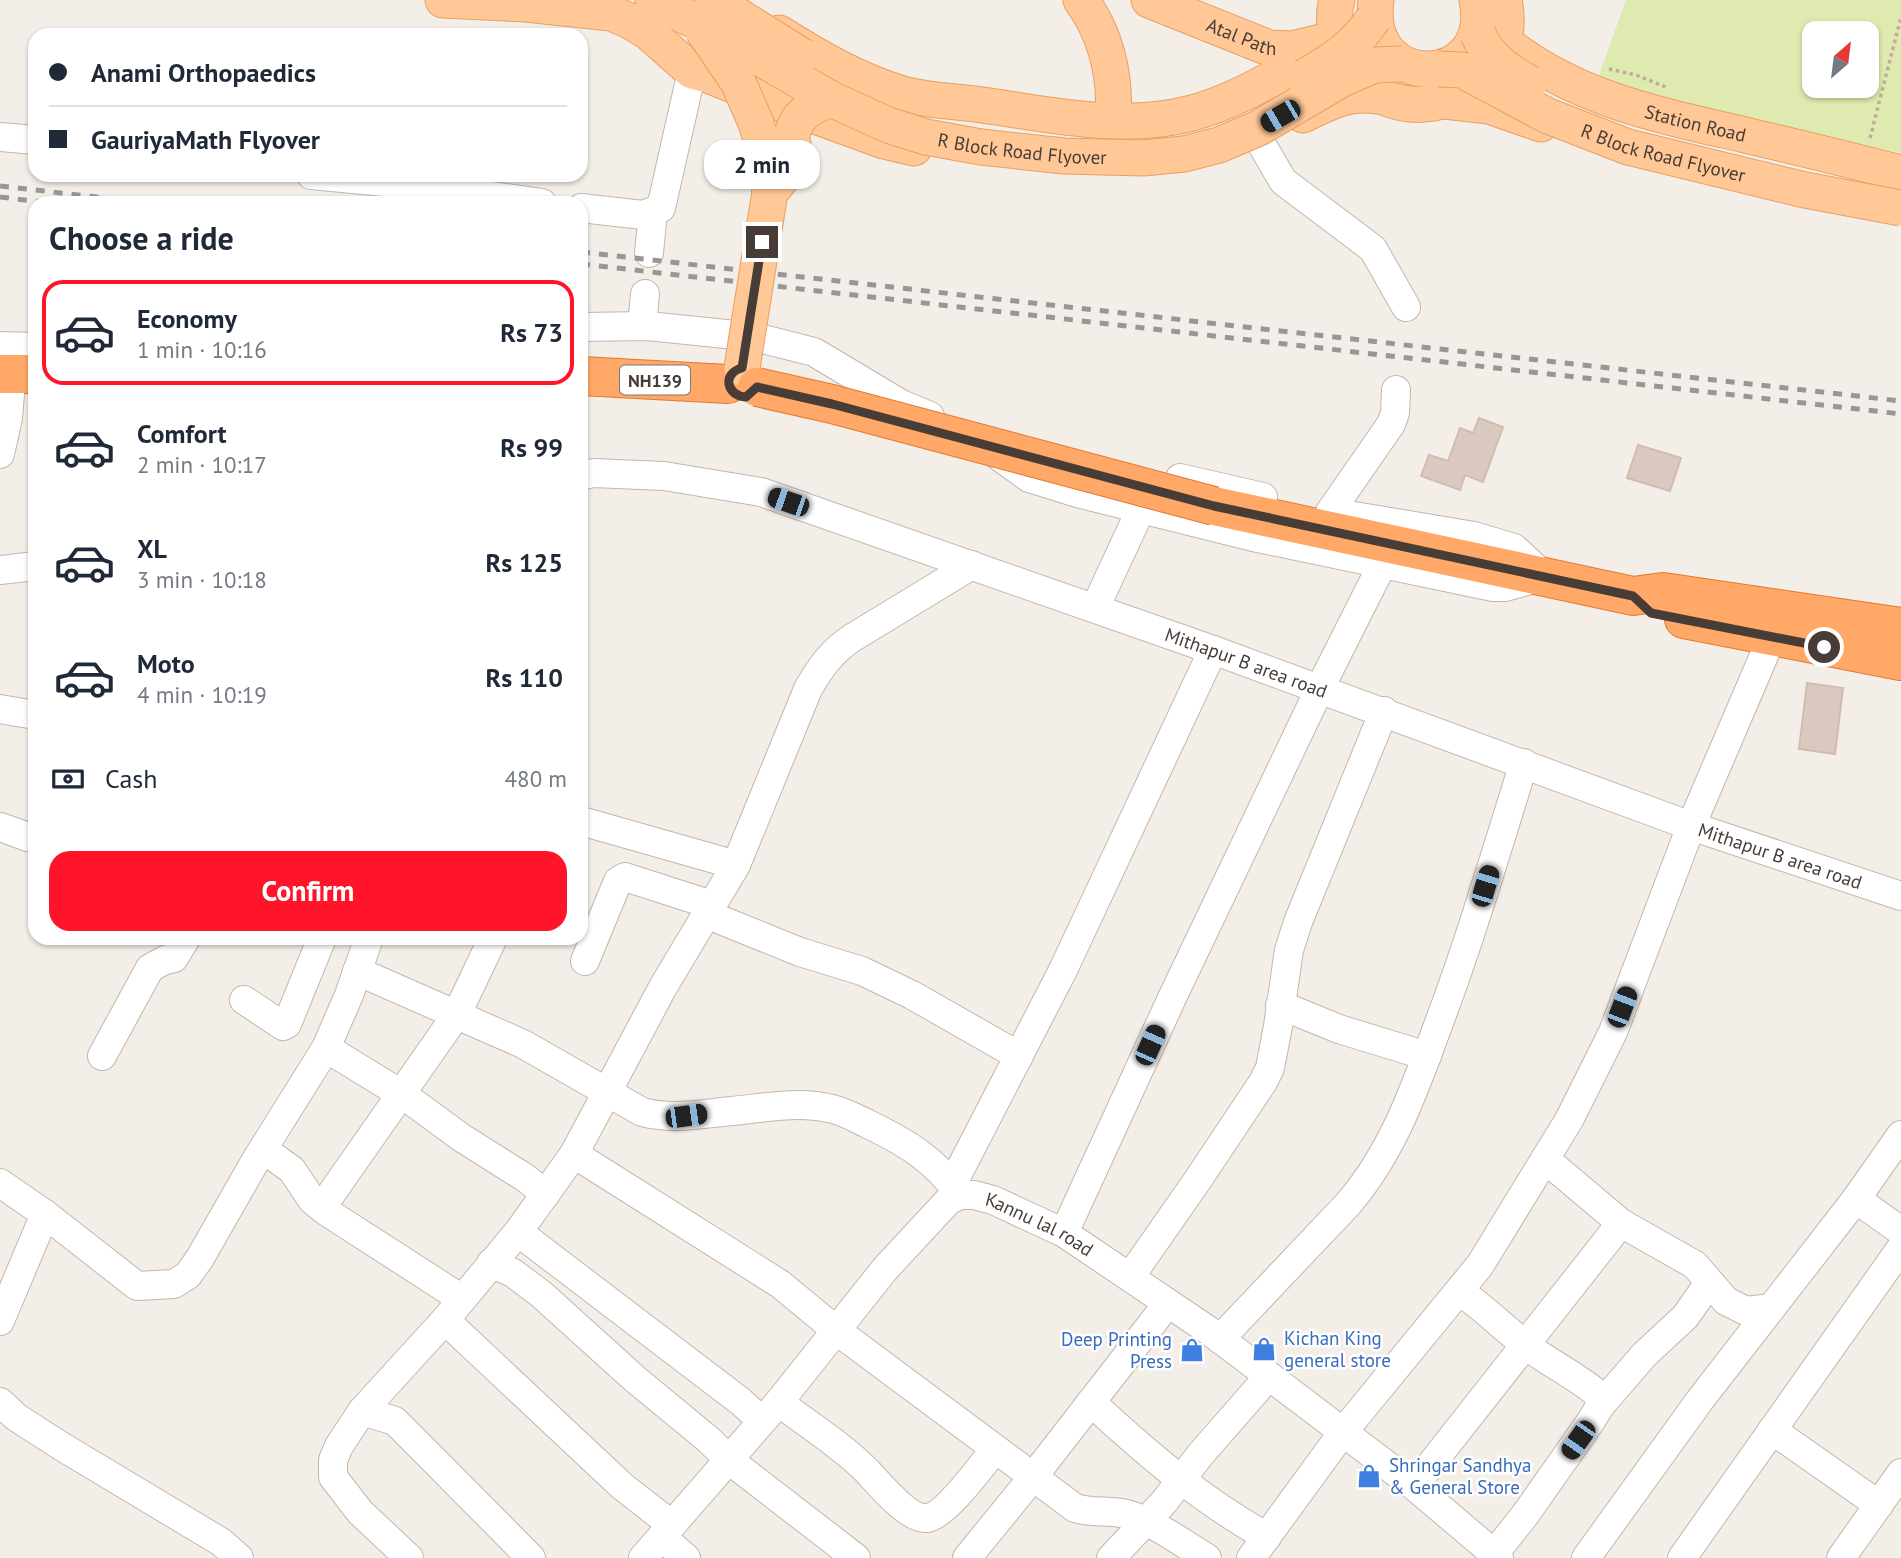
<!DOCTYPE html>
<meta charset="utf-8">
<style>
body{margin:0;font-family:"PT Sans",sans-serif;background:#f2f2f3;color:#1f2937;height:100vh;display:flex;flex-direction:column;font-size:26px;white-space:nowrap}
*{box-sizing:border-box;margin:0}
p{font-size:23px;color:#747a83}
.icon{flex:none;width:38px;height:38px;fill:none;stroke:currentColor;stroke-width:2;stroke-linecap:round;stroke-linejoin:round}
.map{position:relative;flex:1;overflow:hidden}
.details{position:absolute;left:28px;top:196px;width:560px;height:749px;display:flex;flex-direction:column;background:#fff;border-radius:21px;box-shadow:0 2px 5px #0004}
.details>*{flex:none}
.hud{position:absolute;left:28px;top:28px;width:560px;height:154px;border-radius:21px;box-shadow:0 2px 5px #0004;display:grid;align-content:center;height:154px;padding:0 21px;background:#fff}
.needle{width:46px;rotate:28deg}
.tools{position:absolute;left:1802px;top:21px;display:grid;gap:14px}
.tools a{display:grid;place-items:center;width:77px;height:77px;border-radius:14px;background:#fff;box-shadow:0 2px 5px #0004;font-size:35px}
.end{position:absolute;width:32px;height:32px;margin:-16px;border:9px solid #483d36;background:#fff;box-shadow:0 0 0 4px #fff}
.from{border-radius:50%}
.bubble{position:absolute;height:49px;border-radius:21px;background:#fff;box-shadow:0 2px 5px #0004;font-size:23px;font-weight:800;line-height:49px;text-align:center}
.car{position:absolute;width:21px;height:42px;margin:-21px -10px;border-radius:9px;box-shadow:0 0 5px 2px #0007;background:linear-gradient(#222 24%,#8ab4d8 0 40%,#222 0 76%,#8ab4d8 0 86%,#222 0)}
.hud b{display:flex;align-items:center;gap:24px;height:66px;font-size:26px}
.hud b+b{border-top:2px solid #e0e1e3}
.hud i{width:18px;height:18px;background:#1f2937}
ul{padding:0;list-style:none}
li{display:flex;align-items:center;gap:21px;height:105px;margin:0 14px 10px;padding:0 7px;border:4px solid transparent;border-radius:21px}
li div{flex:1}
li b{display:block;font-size:26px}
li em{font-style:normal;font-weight:800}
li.current{border-color:#ff142a}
li>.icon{width:63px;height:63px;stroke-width:1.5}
h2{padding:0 21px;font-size:32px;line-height:84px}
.pay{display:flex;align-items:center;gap:18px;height:77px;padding:0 21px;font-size:26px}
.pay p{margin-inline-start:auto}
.primary-button{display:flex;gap:14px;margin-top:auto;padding:14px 21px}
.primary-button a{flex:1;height:80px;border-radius:21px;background:#ff142a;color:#fff;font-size:28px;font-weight:800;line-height:80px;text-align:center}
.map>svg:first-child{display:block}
.green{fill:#deeaaf;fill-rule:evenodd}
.building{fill:#dac9c0;stroke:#d2bcb0;stroke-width:2}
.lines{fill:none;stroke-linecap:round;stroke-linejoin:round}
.minor-casing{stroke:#c3b6ad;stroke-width:30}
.major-casing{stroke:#e99f62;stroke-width:37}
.highway-casing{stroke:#e47832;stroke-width:40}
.path{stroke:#c3ab9a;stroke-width:3.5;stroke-dasharray:3.5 3.5;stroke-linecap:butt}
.minor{stroke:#fff;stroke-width:28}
.major{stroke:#ffc896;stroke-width:35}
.highway{stroke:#ffa868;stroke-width:38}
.rail{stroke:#979797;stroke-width:5;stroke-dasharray:9 9;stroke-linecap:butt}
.major-bridge-casing{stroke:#e99f62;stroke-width:37;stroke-linecap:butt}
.highway-bridge-casing{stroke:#e47832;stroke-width:40;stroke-linecap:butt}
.major-bridge{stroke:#ffc896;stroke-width:35}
.highway-bridge{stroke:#ffa868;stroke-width:38}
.route{stroke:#483d36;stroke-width:9}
.labels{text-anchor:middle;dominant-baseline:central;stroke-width:5;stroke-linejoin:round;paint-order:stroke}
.shield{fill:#fff;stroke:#7f7772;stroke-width:2}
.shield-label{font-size:18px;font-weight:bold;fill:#483d36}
.street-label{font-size:19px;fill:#483d36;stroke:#fff}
.shop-label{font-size:19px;fill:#366cbe;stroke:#fff;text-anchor:start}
</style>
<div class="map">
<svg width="1901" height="1558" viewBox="0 0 1901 1558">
<rect width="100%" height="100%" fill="#f4eee8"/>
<path class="green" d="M1626,0H1901V153L1595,86ZM1815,33H1867V86H1815Z"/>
<path class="building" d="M1479,418L1503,427L1483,482L1465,475L1460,490L1421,476L1429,455L1448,461L1460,428L1473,433Z
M1638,445L1681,458L1670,491L1627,478Z
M1807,683L1843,688L1835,754L1799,749Z"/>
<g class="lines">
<g class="minor-casing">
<g id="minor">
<path d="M0,137L35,140"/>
<path d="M1258,138L1283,181L1373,249L1406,307"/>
<path d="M311,175L406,184L542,203"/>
<path d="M581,208L643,215L661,208L692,71"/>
<path d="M649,253L653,212"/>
<path d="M642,326L645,294"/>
<path d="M581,327L648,326L755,337L814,352L901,404L930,416"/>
<path d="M0,346L35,347"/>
<path d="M0,454L8,418L10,394"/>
<path d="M997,455L1029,478L1077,493L1253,537L1493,587H1505L1537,578"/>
<path id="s1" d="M581,476L593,473L664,476L761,492L1213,650L1691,826L1901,896"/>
<path d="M1180,478L1263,497"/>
<path d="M1330,512L1474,536L1514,548L1544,576"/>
<path d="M1330,512L1391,424L1395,413L1396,390"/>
<path d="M0,570L35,566"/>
<path d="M1095,608L1141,509"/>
<path d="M0,709L35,715"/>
<path d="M581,821L736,865"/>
<path d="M0,827L28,837"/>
<path d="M706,914L800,952L862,971L912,995L1019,1056"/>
<path d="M585,961L618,881L625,877L712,905"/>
<path d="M357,971L523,1044L642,1112C672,1120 701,1114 732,1111C763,1108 798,1101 828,1108C842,1110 855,1118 868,1124C907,1143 934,1159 960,1195"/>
<path d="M244,1000L283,1026L287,1024L322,938"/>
<path d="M1280,1005L1339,1029L1427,1056"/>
<path d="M326,1048L406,1097L462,1138L524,1177L546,1194"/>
<path d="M102,1056L150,968L165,960L174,958L186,938"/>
<path d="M1901,1135L1856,1199L1901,1231"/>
<path d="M263,1149L292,1170L312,1200L327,1212L462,1299"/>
<path d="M574,1154L780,1284L837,1331L1075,1508C1093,1514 1112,1509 1130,1515C1157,1524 1182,1543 1207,1558"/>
<path d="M1545,1159L1621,1223L1695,1265L1726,1301L1746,1311L1771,1308"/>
<path d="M0,1183L45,1214L137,1286L174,1284L188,1275L200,1258L256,1160L326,1048L349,995L369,938"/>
<path d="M952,1185L1063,970L1213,650"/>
<path d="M322,1207L457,1014L493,938"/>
<path d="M518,1232L740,1401L762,1421"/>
<path d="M1064,1233L1172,998L1320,688L1383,563"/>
<path d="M491,1263L513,1273L541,1294L635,1379L709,1440L729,1460L856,1558"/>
<path d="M1130,1277L1197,1181L1263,1082L1270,1068L1278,1026L1289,950L1298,922L1384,711"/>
<path d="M1459,1291C1485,1308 1506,1331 1531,1349C1553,1365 1578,1377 1599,1395L1600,1406L1591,1421L1525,1515L1494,1554"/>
<path d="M445,1320L622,1486L672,1525"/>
<path d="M0,1321L45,1214"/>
<path d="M1220,1339L1348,1204C1392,1153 1414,1091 1437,1028C1470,941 1496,852 1524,763"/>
<path d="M0,1402L16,1417L61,1446L221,1542L239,1558"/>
<path d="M779,1402C808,1425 843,1446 868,1472C880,1485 909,1520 927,1518C945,1516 983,1464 995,1449"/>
<path d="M1091,1402C1146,1453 1201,1500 1267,1537"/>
<path d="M1600,1406L1644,1355L1685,1317L1709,1283"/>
<path d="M362,1411L395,1421L531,1558"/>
<path d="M1772,1430L1879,1505"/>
<path d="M1414,1486L1621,1223"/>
<path d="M662,1537L686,1558"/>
<path d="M409,1558L360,1512L333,1477V1460L339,1446L362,1411L445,1320L518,1232L574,1154L663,987L736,865L808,689C820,668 832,651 852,638L972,565"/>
<path id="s2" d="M643,1558L779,1402L885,1269L949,1200L960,1195H974L993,1200L1064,1233L1208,1330L1269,1376L1414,1486L1499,1558"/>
<path d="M967,1558L1033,1477L1168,1303"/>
<path d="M1111,1558L1164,1502L1200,1455L1269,1376"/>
<path d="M1251,1558L1343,1432L1480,1265L1569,1120L1613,1032L1691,826L1772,637"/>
<path d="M1586,1558L1700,1400L1856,1199"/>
<path d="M1682,1558L1901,1248"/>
<path d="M1841,1558L1901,1473"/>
</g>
</g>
<g class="major-casing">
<g id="major">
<path d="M443,0L526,4L611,13L630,21L648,32L692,71L708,75L758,95L884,141L914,148"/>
<path d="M653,0L699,23"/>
<path d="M1081,0C1107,36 1116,77 1113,120"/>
<path id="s3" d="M1149,0L1269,48L1292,49L1321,42"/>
<path d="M1337,0C1332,16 1335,37 1342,53C1383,147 1525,101 1504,0"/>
<path d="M1376,0C1363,94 1495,90 1477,0"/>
<path d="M779,33C819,58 858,81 903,94C928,101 956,101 982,105C1048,114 1121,131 1188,114C1238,102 1286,70 1331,46"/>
<path id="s4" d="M1504,42C1575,99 1659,115 1745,135C1797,147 1849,160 1901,173"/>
<path d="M1445,101L1489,106L1541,124"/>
<path d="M1303,115C1331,101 1352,90 1384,97"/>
</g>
</g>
<g class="highway-casing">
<path id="highway" d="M0,374H35
M581,376L728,384
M1214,506L1633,596L1663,592L1901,627
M1684,619L1901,661"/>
</g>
<path class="path" d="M1609,69L1636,75L1668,88
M1870,138L1901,17"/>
<use href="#minor" class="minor"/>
<use href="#major" class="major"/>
<use href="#highway" class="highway"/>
<path class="rail" d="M0,186L149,203
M0,197L49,203
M581,252L1901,401
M581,264L1901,414"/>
<g class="major-bridge-casing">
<g id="major-bridge">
<path d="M713,0L802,56"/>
<path id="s5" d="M699,23L831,99L888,125L926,137L981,147L1064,156L1143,158L1184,154L1219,145L1259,128L1342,79L1375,65L1402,64"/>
<path d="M702,29L738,82L756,123L764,149L770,192L742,368"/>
<path d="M1478,34C1488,58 1507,70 1529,83"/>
<path id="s6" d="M1438,69L1462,70L1548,116L1628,147L1805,190L1901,208"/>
<path d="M1304,77C1334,60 1354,47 1374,18"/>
<path d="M770,192C780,181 791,169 794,153C795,148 791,142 792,136C795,115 812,106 831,99"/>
</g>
</g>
<g class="highway-bridge-casing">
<path id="highway-bridge" d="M757,387L832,404L1214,506"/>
</g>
<use href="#major-bridge" class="major-bridge"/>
<use href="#highway-bridge" class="highway-bridge"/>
</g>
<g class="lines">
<path class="route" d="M762,242L742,368C722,373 726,396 746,397L757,387L832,404L1214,506L1633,596L1651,613L1824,647"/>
</g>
<defs>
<g id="shop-bare" transform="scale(1.89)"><path d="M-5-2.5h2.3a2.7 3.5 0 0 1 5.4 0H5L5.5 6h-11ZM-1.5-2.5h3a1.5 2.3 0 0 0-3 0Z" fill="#3f7fe0" stroke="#fff" stroke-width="2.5" paint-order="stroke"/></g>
</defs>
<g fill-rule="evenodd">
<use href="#shop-bare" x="1264" y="1349"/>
<use href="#shop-bare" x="1192" y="1350"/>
<use href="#shop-bare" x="1369" y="1476"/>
</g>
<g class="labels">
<rect class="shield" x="620" y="365.5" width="70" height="29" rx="5"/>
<g class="shield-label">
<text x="655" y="380">NH139</text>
</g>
<g class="street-label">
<text stroke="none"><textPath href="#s3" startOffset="100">Atal Path</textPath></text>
<text stroke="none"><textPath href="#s4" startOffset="210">Station Road</textPath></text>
<text stroke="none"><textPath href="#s5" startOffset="352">R Block Road Flyover</textPath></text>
<text stroke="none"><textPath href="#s6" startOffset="243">R Block Road Flyover</textPath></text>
<text stroke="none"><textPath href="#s1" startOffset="696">Mithapur B area road</textPath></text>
<text stroke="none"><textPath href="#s1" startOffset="1264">Mithapur B area road</textPath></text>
<text stroke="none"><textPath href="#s2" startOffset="569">Kannu lal road</textPath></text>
</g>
<g class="shop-label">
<text x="1284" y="1338">Kichan King<tspan x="1284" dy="22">general store</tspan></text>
<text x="1172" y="1339" text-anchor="end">Deep Printing<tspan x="1172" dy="22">Press</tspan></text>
<text x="1389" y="1465">Shringar Sandhya<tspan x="1389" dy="22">&amp; General Store</tspan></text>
</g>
</g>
</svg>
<div class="tools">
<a><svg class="needle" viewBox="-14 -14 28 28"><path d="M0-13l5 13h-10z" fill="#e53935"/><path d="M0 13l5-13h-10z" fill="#747a83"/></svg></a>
</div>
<i class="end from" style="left:1824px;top:647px"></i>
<i class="end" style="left:762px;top:242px"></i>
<div class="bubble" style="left:704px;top:140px;width:116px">2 min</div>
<i class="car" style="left:1280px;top:116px;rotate:240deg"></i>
<i class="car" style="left:788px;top:502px;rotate:289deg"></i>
<i class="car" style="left:1485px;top:886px;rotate:17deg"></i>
<i class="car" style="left:1622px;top:1007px;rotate:21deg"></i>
<i class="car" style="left:1150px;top:1045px;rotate:24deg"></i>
<i class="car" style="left:686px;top:1116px;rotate:82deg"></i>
<i class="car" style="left:1578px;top:1440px;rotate:215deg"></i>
<div class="hud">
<b><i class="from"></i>Anami Orthopaedics</b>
<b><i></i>GauriyaMath Flyover</b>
</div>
<section class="details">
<h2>Choose a ride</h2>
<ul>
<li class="current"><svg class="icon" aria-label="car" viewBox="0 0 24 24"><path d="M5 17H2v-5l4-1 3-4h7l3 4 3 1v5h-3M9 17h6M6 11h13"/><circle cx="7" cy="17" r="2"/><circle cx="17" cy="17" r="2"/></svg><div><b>Economy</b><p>1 min · 10:16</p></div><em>Rs 73</em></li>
<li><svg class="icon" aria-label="car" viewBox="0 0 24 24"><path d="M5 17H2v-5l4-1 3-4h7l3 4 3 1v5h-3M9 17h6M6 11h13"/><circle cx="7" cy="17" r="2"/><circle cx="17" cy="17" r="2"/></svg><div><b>Comfort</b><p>2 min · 10:17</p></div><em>Rs 99</em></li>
<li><svg class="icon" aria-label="car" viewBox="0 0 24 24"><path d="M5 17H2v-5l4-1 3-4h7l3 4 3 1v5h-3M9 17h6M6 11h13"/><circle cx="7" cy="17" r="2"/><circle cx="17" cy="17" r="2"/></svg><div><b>XL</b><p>3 min · 10:18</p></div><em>Rs 125</em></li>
<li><svg class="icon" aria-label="car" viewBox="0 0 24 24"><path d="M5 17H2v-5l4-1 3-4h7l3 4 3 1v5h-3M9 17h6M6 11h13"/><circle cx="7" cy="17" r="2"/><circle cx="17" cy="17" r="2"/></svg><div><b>Moto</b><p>4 min · 10:19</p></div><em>Rs 110</em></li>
</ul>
<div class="pay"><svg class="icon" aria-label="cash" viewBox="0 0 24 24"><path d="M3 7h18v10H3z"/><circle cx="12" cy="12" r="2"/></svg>Cash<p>480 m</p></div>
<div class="primary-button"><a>Confirm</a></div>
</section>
</div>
